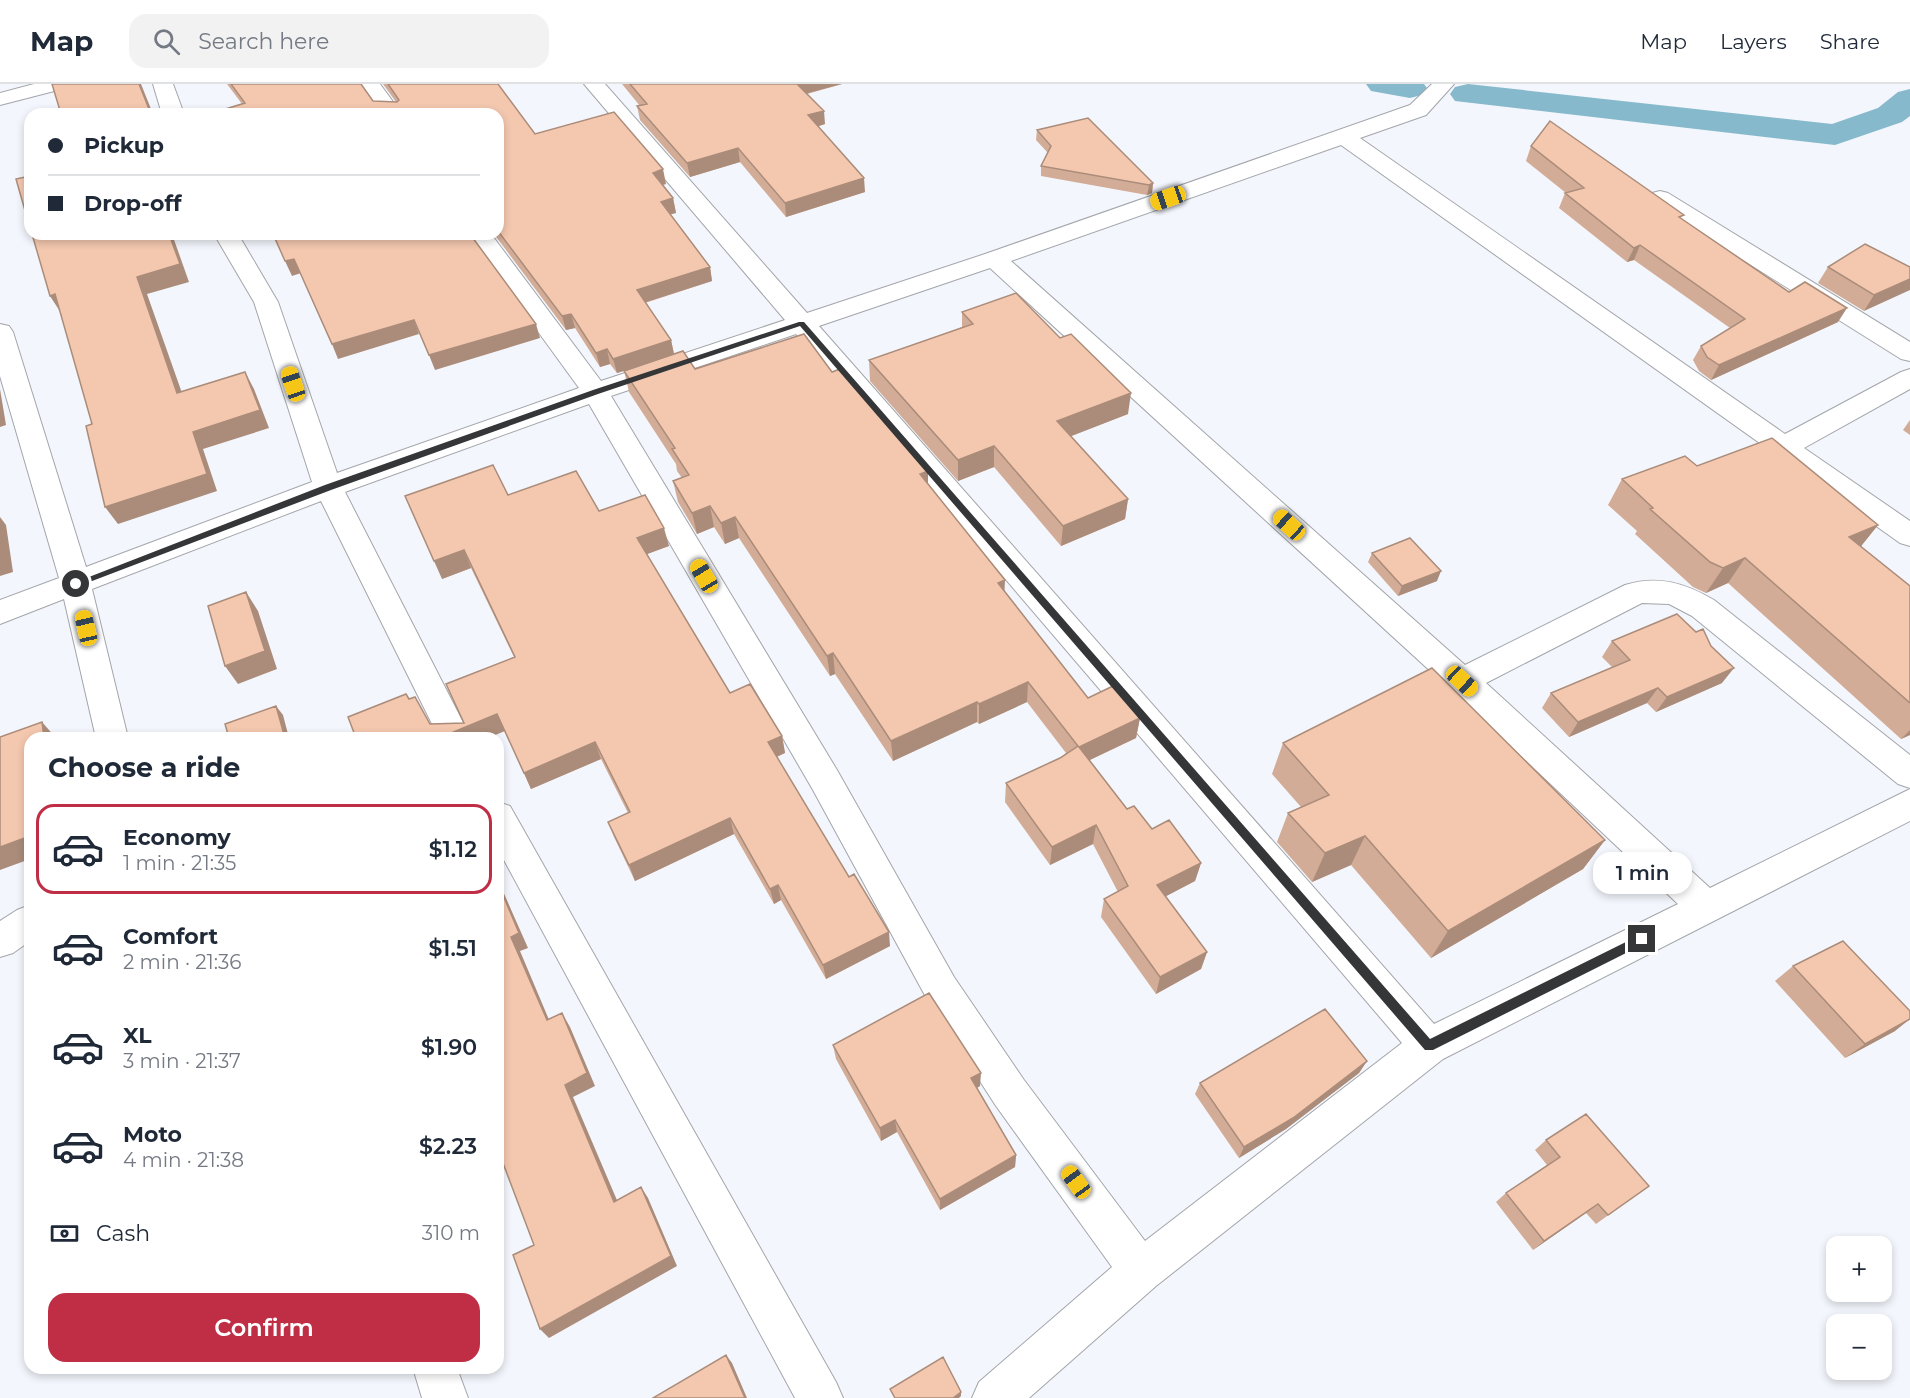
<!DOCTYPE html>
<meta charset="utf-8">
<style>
body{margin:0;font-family:Montserrat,sans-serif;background:#f2f2f3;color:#1f2937;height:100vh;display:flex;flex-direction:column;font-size:22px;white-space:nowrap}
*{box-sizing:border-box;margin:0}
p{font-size:20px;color:#747a83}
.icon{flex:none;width:33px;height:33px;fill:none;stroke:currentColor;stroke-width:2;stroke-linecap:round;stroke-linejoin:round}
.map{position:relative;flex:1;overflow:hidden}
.sheet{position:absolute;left:24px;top:648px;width:480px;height:642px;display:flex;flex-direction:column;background:#fff;border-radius:18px;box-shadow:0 3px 9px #0003}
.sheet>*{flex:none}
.banner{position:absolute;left:24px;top:24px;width:480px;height:132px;border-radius:18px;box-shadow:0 3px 9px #0003;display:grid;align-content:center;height:132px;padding:0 24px;background:#fff}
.buttons{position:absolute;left:1826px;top:1152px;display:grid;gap:12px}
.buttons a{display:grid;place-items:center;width:66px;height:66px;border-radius:12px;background:#fff;box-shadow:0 3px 9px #0003;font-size:30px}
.end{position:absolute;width:27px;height:27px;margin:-14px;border:8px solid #353638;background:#fff;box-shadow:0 0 0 3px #fff}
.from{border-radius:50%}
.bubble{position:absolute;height:42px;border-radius:18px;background:#fff;box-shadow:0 3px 9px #0003;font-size:20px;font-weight:600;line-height:42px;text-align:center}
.car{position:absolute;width:18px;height:36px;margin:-18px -9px;border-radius:8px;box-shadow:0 0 4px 2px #0007;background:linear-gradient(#f5c518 24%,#345 0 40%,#f5c518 0 76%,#345 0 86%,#f5c518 0)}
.banner b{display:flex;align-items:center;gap:21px;height:57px;font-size:22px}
.banner b+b{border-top:2px solid #e0e1e3}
.banner i{width:15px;height:15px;background:#1f2937}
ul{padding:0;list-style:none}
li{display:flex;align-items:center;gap:18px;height:90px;margin:0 12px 9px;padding:0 12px;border:3px solid transparent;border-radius:18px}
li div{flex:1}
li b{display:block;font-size:22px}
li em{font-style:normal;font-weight:600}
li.on{border-color:#bf2e45}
li>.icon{width:54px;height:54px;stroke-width:1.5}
h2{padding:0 24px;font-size:27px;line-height:72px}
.pay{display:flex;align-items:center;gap:15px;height:66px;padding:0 24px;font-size:22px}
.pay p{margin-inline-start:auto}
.primary-button{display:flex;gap:12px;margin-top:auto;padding:12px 24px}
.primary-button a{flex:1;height:69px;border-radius:18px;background:#bf2e45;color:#fff;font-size:24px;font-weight:600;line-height:69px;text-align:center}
header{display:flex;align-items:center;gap:36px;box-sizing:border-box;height:84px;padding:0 30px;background:#fff;border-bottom:2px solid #e0e1e3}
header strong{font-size:28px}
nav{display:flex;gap:33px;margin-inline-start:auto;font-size:21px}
.search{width:420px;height:54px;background:#f2f2f3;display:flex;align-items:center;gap:15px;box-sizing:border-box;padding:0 21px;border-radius:18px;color:#747a83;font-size:22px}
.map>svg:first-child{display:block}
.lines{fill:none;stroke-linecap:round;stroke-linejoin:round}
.canal{fill:#86b9cc;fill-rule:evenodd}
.minor-casing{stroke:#a2a5aa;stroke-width:2}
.minor{fill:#fff;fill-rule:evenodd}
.wall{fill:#d2ac96}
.shaded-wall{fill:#ab8c7a}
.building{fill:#f4c8af;stroke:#ab8c7a;stroke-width:1.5}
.route{fill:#353638}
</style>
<header>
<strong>Map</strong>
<div class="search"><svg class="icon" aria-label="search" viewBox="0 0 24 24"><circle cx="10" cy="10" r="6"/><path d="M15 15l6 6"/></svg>Search here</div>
<nav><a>Map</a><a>Layers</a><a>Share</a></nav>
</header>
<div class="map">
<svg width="1910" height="1314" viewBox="0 0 1910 1314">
<rect width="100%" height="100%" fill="#f3f6fc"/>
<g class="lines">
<path class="canal" d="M1366,0H1424L1427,4L1422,11L1410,14L1371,7Z
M1468,0L1832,40L1878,24L1898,8L1910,5V32L1902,38L1835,61L1455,17L1450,10L1455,3Z"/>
<g class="minor-casing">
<path id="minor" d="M34,0H69L66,4L0,21V9Z
M153,0H173L184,30H162Z
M359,0H380L402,30H380Z
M584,0H605L807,229L985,170L1410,21L1432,0H1454L1426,31L1360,54L1785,350L1901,288L1910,285V305L1804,364L1910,437V462L1900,459L1341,61L1011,177L1465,581L1625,501C1658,491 1685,499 1714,516L1910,671V704L1898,700L1692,532L1669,520L1642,519L1486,599L1710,804L1910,705V737L1443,975L1156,1202L1029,1314H972L979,1298L1112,1183L996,1022L928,917L813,706L589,320L345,408L471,654H439L321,417L92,505L128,654H96L64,515L0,540V516L59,494L0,292V240L9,242L13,248L86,483L312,398L254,218L214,150H238L278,218L337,389L579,304L467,150H491L601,297L785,236ZM990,184L1451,606L1678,820L1434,940L819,242ZM796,250L1402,959L1145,1157L1024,996L954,893L837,686L611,312Z
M1660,107L1668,109L1910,258V277L1901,275L1652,119L1648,114L1652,109Z
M498,718L510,722L836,1298L843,1314H795L498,765Z
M30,821V857L13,869L0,873V837L17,826Z
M413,1284H457L468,1314H422Z"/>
</g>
<use href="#minor" class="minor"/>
</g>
<path class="wall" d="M227,0H361L373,17L396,18L383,0H498L535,50L666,100L662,101L673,114L676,129L670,130L710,183L712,197L645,219L671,256L674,270L695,285L832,288L928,400L1004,507L1088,614L1140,634L1136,654L1090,676L1127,725L1152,745L1201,779L1195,797L1166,812L1207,868L1201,885L1156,910L1101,833L1104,815L1118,808L1093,760L1050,781L1005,718L1006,699L1060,674L1066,669L1027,618L979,640L977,638L893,677L835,590L830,592L739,454L725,460L714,443L697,450L678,418L673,397L682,394L677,387L676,380L629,308L624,287L617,289L610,280L600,283L575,244L566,246L494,150H498V30L242,20Z
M622,0H842L807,10L825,40L818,42L865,108L786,133L740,78L690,93L640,36L637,22H640Z
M1037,46L1153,99L1152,109L1147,111L1041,92V82L1048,69L1036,56Z
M1531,62L1682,135L1789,208L1838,238L1711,296L1699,287L1693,276L1701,262L1730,244L1634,176L1627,178L1559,124L1565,109H1566L1526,77Z
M1828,183H1910L1864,227L1818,199Z
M962,228L1128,330L1071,352L1128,415L1125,435L1061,462L994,383L958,397L870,297L869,276L962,243Z
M1910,336V351L1903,346Z
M1697,382L1878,441L1861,462L1910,502V651L1901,655L1728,499L1706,509L1693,503L1635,450L1637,447L1608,421L1622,395Z
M508,411L599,427L669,462L646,470L730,609L782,652L785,669L777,673L890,862L826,895L781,816L774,820L734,750L635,797L614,753L608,738L628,729L601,675L531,705L505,647L356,654L406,610L409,615L430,640L464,639L514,573L471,484L442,495Z
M1372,469L1437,497L1398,512L1368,478Z
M1612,557L1722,599L1656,628L1647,619L1569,653L1542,624L1551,609L1612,583L1602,573Z
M1283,659L1605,756L1583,785L1431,874L1351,781L1312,798L1277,758L1288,729L1301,723L1272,690Z
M1793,882L1895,947L1845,974L1775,897Z
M833,961L980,1002L977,1004L1016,1071L1015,1083L940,1126L897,1048L881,1057L836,975Z
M1367,977L1359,989L1286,1045L1239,1074L1195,1010L1200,999Z
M1546,1056L1649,1102L1596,1140L1586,1129L1533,1166L1496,1118L1506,1109L1547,1081L1535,1066Z"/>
<path class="shaded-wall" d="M139,0H141L153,30H151Z
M796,0H842L797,12Z
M824,27L825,40L810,45L808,31Z
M738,64L740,78L690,93L687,79Z
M663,85L666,100L655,103L653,89Z
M864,94L865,108L786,133L785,119Z
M1153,99L1152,109L1147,111L1149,101Z
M673,114L676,129L664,132L661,118Z
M169,150H172L189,198L147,210L188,326L177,309L137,193Z
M1640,161L1634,176L1627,178L1634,164Z
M294,175L301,189L292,192L285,177Z
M710,183L712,197L640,220L637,206Z
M1910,195V206L1864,227L1874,211Z
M55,210L61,229L50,212Z
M1847,224L1838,238L1711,296L1719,281Z
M571,230L575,244L566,246L562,232Z
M414,236L419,250L338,275L332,260Z
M536,240L540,254L435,286L429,271Z
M671,256L674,270L617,289L613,275Z
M607,265L610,280L600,283L596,269Z
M245,288L254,305L269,344L203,365L217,407L118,440L105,423L193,348Z
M0,305L6,341L0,343Z
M1131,309L1128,330L1056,358L1057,337Z
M994,362V383L958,397V376Z
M928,387V408L920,390Z
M1128,415L1125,435L1061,462L1063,442Z
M710,422L714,443L697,450L692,429Z
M0,433L6,441L13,488L0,492Z
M735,433L739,454L725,460L721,439Z
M1878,441L1858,466L1849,453Z
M664,444L669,462L642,472L637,454Z
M464,466L471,484L442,495L434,477Z
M1745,474L1728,499L1706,509L1723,484Z
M1441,487L1437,497L1398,512L1402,502Z
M1005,496L1004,517L998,499Z
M246,508L258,527L277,585L238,600L225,582Z
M833,569L835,590L830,592L827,572Z
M1734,584L1722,599L1656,628L1667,613Z
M1028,598L1027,618L979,640V620Z
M1658,604L1647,619L1569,653L1578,638Z
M977,618V638L893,677L891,657Z
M276,622L283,631L289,654H285Z
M497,630L505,647L488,654H439Z
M1140,634L1136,654L1077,682L1079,663Z
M42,638L56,654H44Z
M1910,646V651L1901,655Z
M782,652L785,669L771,675L768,658Z
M595,658L601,675L531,705L524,689Z
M730,734L734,750L635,797L629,781Z
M1096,741L1093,760L1050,781L1052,763Z
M30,752V775L0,786V763Z
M1365,752L1351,781L1312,798L1325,769Z
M1605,756L1583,785L1431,874L1448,847Z
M1201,779L1195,797L1153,819L1157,801Z
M498,796L528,864L520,867L555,950L547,936L511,853Z
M778,801L781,816L774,820L770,805Z
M889,848L890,862L826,895L823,881Z
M1207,868L1201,885L1156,910L1160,893Z
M562,929L570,943L595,1002L573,1013L622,1128L614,1118L565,1001Z
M1910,935L1895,947L1845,974L1865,960Z
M1367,977L1359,989L1286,1045L1239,1074L1244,1063Z
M981,989L980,1002L970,1008L971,994Z
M895,1036L897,1048L881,1057L880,1044Z
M1016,1071L1015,1083L940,1126V1115Z
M641,1103L648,1114L677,1182L549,1254L540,1245Z
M1598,1120L1586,1129L1533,1166L1544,1157Z
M726,1271L732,1279L747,1314H745Z
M961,1308V1312L959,1314H953Z"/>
<path class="building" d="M52,0H139L151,30H61Z
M231,0H361L373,17L397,18L399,16L388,0H498L535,50L614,28L663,85L653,89L673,114L661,118L710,183L637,206L671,256L613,275L607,265L596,269L571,230L562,232L498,147V30H209L245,19Z
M630,0H797L824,27L808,31L864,94L785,119L738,64L687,79L637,22L647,20Z
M1088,34L1153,99L1149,101L1041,82L1051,62L1037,46Z
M1550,37L1684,131L1679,133L1789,208L1805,198L1847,224L1719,281L1707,273L1701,262L1745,235L1640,161L1634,164L1565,109L1584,104L1531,62Z
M30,92V144L16,95Z
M32,150H169L180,180L137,193L177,309L245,288L260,326L193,348L207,390L105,423L86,342L92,340L55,210L50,212Z
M273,150H470L536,240L429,271L414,236L332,260L294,175L285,177Z
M1865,160L1910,183V195L1874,211L1828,183Z
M1016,209L1060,254L1071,250L1131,309L1057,337L1128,415L1063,442L994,362L958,376L869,276L973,240L962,228Z
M804,250L832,288L840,285L928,387L920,390L1005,496L998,499L1088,614L1113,602L1140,634L1079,663L1127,725L1134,722L1152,745L1169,736L1201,779L1157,801L1207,868L1160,893L1104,815L1128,802L1096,741L1052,763L1006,699L1060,674L1078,662L1028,598L979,620L977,618L891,657L833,569L827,572L735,433L721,439L710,422L692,429L673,397L689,391L672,365L675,364L624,287L683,267L695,285Z
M1772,354L1878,441L1849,453L1910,502V619L1745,474L1723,484L1710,478L1650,425L1653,424L1622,395L1685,372L1697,382Z
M493,381L508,411L576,387L599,427L645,411L664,444L637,454L730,609L750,600L782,652L768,658L849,793L854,790L889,848L823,881L778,801L770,805L730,734L629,781L608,738L630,728L595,658L524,689L497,630L439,654H356L348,633L406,610L409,615L415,613L430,640L464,639L446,600L515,573L464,466L434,477L405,412Z
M1410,454L1441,487L1402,502L1372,469Z
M246,508L265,567L225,582L208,522Z
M1677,530L1696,548L1703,545L1711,562L1734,584L1667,613L1658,604L1578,638L1551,609L1630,576L1612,557Z
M1432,584L1605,756L1448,847L1365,752L1325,769L1288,729L1329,711L1283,659Z
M276,622L285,654H229L225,640Z
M42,638L44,654H30V752L0,763V653Z
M498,799L519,849L511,853L547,936L562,929L587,989L565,1001L614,1118L641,1103L671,1172L540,1245L513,1171L534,1161L498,1066Z
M1843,857L1910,927V935L1865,960L1793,882Z
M929,909L981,989L971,994L1016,1071L940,1115L895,1036L880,1044L833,961Z
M1325,925L1367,977L1293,1034L1244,1063L1200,999Z
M1586,1030L1649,1102L1608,1131L1598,1120L1544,1157L1506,1109L1560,1073L1546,1056Z
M726,1271L745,1314H653Z
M943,1273L961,1308L953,1314H895L890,1305Z"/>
<path class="route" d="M799,238H804L1430,955L1638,852H1646V859L1433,966H1425L800,242L598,310L331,406L79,502H72L71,500L325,401L593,306Z"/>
</svg>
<div class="buttons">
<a>+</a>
<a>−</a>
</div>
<i class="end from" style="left:76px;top:500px"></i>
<i class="end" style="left:1642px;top:855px"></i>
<div class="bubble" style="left:1593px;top:768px;width:99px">1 min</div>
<i class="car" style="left:1168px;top:114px;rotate:251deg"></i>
<i class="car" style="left:293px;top:300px;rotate:341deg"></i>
<i class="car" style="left:1289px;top:441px;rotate:312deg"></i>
<i class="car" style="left:704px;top:492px;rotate:329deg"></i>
<i class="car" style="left:86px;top:544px;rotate:347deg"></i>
<i class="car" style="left:1462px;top:597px;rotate:133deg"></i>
<i class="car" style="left:1076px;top:1098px;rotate:324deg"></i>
<div class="banner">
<b><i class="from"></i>Pickup</b>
<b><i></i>Drop-off</b>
</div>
<section class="sheet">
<h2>Choose a ride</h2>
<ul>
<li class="on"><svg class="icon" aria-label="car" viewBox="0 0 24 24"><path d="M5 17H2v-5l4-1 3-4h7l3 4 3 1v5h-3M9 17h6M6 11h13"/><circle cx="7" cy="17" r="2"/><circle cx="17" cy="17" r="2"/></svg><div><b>Economy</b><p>1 min · 21:35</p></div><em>$1.12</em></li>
<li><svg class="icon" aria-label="car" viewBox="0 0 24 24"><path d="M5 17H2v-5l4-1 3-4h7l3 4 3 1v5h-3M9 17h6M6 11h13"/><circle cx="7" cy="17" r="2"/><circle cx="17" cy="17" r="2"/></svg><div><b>Comfort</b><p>2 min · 21:36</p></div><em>$1.51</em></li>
<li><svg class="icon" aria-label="car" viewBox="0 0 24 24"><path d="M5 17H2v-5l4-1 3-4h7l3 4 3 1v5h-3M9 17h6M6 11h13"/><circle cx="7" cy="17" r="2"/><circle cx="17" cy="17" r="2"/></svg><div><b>XL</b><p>3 min · 21:37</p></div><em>$1.90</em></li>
<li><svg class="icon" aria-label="car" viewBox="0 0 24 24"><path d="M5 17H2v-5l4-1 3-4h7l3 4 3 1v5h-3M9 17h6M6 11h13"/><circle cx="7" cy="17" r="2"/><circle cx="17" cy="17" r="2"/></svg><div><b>Moto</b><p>4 min · 21:38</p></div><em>$2.23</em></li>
</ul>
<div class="pay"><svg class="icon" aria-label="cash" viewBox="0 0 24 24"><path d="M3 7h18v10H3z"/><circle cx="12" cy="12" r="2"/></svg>Cash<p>310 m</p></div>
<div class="primary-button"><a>Confirm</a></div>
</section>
</div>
